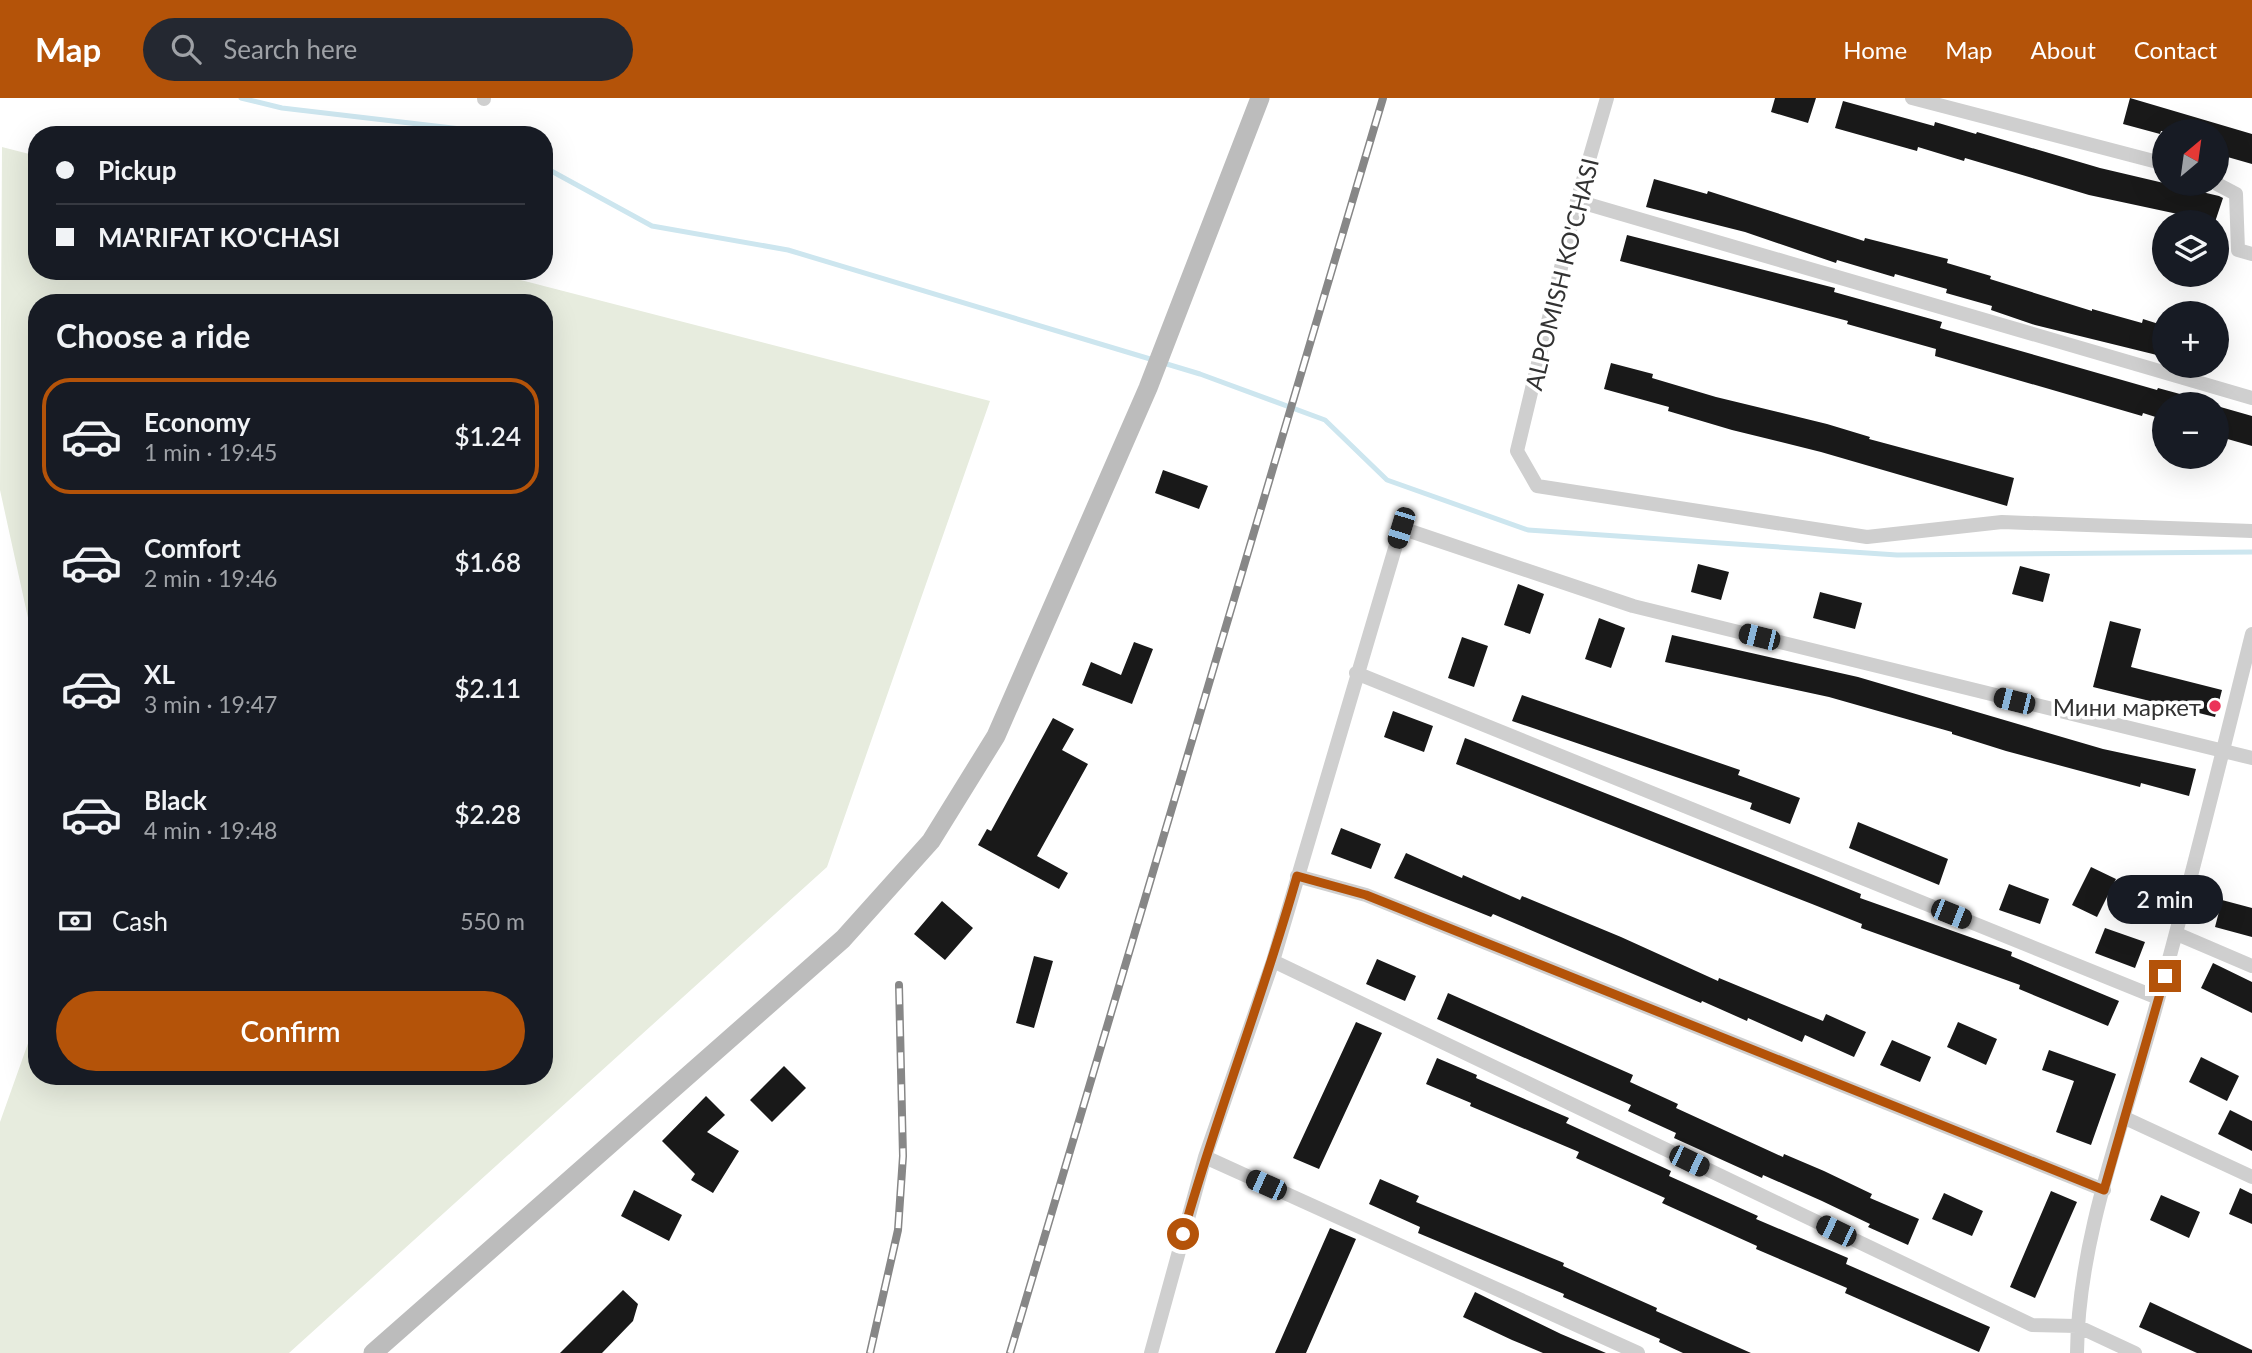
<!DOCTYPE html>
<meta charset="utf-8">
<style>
body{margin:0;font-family:Lato,sans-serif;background:#242831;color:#f1f3f6;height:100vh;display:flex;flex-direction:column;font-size:26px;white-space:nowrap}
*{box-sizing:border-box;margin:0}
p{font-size:23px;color:#9ea1a6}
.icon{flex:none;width:38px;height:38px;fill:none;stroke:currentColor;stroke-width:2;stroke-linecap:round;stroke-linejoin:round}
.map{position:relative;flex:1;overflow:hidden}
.details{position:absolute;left:28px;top:196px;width:525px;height:791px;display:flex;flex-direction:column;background:#171b24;border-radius:28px;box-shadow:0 7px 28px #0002}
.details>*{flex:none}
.banner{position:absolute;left:28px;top:28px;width:525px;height:154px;border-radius:28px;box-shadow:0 7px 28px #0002;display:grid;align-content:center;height:154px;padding:0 28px;background:#171b24}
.needle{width:46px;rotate:29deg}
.controls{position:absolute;left:2152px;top:21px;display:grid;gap:14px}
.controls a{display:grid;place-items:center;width:77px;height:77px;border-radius:50%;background:#171b24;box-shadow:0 7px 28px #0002;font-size:35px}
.end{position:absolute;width:32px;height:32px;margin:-16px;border:9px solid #b45309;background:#fff;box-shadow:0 0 0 4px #fff}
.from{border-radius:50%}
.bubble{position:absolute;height:49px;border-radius:24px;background:#171b24;box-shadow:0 7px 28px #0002;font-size:23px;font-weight:600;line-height:49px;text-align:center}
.car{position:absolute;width:21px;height:42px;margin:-21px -10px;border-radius:9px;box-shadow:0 0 5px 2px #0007;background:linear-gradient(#222 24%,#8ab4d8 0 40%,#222 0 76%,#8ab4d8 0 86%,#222 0)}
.banner b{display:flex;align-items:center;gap:24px;height:66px;font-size:26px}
.banner b+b{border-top:2px solid #363941}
.banner i{width:18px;height:18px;background:#f1f3f6}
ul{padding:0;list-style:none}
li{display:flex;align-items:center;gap:21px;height:116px;margin:0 14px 10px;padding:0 14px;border:4px solid transparent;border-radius:28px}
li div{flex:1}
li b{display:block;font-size:26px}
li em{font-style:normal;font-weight:600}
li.current{border-color:#b45309}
li>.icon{width:63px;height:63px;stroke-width:1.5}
h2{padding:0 28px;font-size:32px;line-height:84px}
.pay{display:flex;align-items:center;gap:18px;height:77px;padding:0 28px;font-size:26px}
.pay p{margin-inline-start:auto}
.button{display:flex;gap:14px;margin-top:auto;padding:14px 28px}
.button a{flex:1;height:80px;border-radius:42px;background:#b45309;color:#fff;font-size:28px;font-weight:600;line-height:80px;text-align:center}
header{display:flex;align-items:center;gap:42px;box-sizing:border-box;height:98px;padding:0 35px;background:#b45309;color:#fff}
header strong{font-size:33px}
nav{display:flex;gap:38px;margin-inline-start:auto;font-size:24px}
.search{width:490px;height:63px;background:#242831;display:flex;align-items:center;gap:18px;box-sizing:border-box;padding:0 24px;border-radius:38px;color:#9ea1a6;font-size:26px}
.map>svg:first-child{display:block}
.green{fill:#e7ecde}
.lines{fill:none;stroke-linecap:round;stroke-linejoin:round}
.stream{stroke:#cde6ef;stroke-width:5}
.building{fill:#191919}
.minor{stroke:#cfcfcf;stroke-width:14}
.secondary{stroke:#bcbcbc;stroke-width:19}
.rail-casing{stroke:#878787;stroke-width:8}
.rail{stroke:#fff;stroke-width:5;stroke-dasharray:16;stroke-linecap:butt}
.route{stroke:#b45309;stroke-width:9}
.poi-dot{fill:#eb3359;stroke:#fff;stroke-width:2.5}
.labels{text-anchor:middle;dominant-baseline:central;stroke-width:7;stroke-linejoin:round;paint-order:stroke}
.street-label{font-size:24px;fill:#323232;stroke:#fff}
.poi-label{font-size:24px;fill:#323232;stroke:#fff;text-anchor:end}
</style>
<header>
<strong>Map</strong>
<div class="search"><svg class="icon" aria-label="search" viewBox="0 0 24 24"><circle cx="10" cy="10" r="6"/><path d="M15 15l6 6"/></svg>Search here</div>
<nav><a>Home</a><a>Map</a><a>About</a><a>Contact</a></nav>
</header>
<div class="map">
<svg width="2252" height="1255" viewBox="0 0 2252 1255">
<rect width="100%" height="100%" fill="#fff"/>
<path class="green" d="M2,49L37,58V173H486L990,303L827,769L289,1255H0V1024L37,920V978H544V205H37V561L0,392Z"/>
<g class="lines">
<path class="stream" d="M241,0L282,10L478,33L485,37
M544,69L652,128L788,152L1200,276L1325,322L1387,382L1528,432L1897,457L2252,454"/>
</g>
<path class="building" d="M1775,0H1816L1808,25L1771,14Z
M2130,0L2252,36V66L2217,56V33H2161L2160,36L2123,26Z
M1843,3L1934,28L1935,24L1976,36L1977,34L2100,70L2219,98L2223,100L2215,124L2089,97L1965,60L1964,63L1918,49L1917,53L1835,30Z
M1654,81L1707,96L1708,93L1864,143L1865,140L1948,161L1947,165L1991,178L1990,181L2092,213V211L2142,225L2143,221L2165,228V259L2035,227L1991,212L1992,208L1946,195L1947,191L1895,176L1894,179L1837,162L1836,165L1745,134L1646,109Z
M1627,137L1835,190L1834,194L1942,224L1940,230L2157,292L2158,290L2202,302L2201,306H2165V322L2143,315L2142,318L1935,258L1936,251L1847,226L1848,223L1620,163Z
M1611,265L1653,276L1652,280L1716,299L1827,326L1870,339L1869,341L2014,380L2007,408L1821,354L1732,332L1668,313L1669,309L1604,291Z
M2217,308L2252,318V348L2217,338Z
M1163,372L1208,388L1199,411L1155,395Z
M1698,466L1729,474L1721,502L1691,494Z
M2020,468L2050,476L2043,504L2012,496Z
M1518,486L1544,496L1530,536L1504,527Z
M1820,494L1862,505L1855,531L1813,520Z
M1599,520L1625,530L1611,570L1585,561Z
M2110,523L2141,531L2131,569L2222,592L2215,619L2093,589Z
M1672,537L1858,579L2103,651L2196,671L2189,698L2141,685L2140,689L2006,653L1952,636V634L1829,599L1665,564Z
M1462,539L1488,548L1474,589L1448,580Z
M1134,544L1153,551L1132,606L1082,587L1091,564L1121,577Z
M1522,597L1740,672L1738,677L1800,700L1790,726L1750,711L1752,705L1512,623Z
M1393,613L1433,628L1424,654L1384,639Z
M1053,620L1074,631L1062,652L1088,666L1037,758L1068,775L1059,791L978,747L987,731L991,733Z
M1465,640L1811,776L1861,796L1860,800L2012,854L2011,858L2119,903L2108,928L2019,891L2020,887L1861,830L1862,826L1812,806L1456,666Z
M1858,724L1948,761L1939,787L1849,750Z
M1341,730L1381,746L1371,771L1331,756Z
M1406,755L1462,780L1463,777L1520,802L1522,798L1621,839L1718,883L1719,880L1823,923L1826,916L1866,934L1854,959L1805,937L1802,944L1748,920L1747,923L1702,903L1701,905L1493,816L1491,819L1394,780Z
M2091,769L2116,781L2097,819L2072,807Z
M2009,786L2049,801L2040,826L1999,812Z
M2222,802L2252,810V839L2215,829Z
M942,803L973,830L945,862L914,836Z
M2105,830L2145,844L2135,870L2095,855Z
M1034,858L1053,863L1034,930L1016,925Z
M1377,861L1416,878L1405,903L1366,886Z
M2213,865L2252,884V915L2201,890Z
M1448,895L1633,977L1630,984L1678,1006L1676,1010L1783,1059L1784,1056L1824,1073L1872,1096L1870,1100L1919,1121L1908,1147L1868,1129L1870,1126L1822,1103L1763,1077L1762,1080L1674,1040L1676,1035L1628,1013L1631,1007L1437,921Z
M1356,924L1382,935L1319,1071L1293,1060Z
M1958,924L1997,941L1986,967L1947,949Z
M1892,942L1931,959L1920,984L1880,967Z
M2049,952L2116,976L2091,1047L2056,1034L2074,983L2042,972Z
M2201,959L2239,978L2227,1003L2189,984Z
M1437,960L1477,977L1476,980L1569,1020L1566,1025L1671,1073L1669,1078L1758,1118L1756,1121L1848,1160L1846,1166L1990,1229L1979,1254L1845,1195L1847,1190L1756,1151L1757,1148L1662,1105L1665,1100L1576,1060L1579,1054L1470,1008L1471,1005L1426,986Z
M784,968L806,990L772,1024L750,1002Z
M706,998L725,1017L707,1034L739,1053L713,1095L691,1082L695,1076L662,1043Z
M2230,1012L2252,1023V1053L2218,1036Z
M1380,1081L1419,1098L1416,1104L1564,1165L1563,1168L1657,1210L1656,1213L1751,1255H1683L1659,1244L1660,1241L1563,1199L1564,1196L1418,1135L1420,1129L1369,1106Z
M2240,1090L2252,1096V1126L2229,1116Z
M634,1092L682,1117L669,1143L621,1118Z
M2051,1093L2077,1104L2035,1200L2010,1189Z
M1944,1095L1983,1113L1972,1138L1932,1121Z
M2161,1097L2200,1114L2189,1140L2150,1122Z
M1330,1130L1356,1141L1306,1255H1275Z
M623,1192L638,1206L633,1223L602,1255H560Z
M1475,1194L1561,1236L1606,1255H1543L1512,1242L1463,1219Z
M2150,1204L2252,1252V1255H2197L2139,1229Z"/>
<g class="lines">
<path class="minor" d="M1607,0L1577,103L1517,353L1537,388L1867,439L2002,424L2252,433
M1912,0L2165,66
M484,1V0
M2217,86L2236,96L2238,152L2252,156
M1577,103L2252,300
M1356,575L2158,900
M1297,778L1366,797L2104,1092
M2177,836L2252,868
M1273,863L2032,1227L2077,1228L2135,1255
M2125,1020L2252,1079
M1205,1059L1638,1255
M1151,1255L1205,1059L1273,863L1401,430L1633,508L2252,660
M2077,1255C2078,1145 2120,1035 2150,930C2187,800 2219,668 2252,536"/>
<path class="secondary" d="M373,1255L843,841L931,743L996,638L1148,290L1260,0"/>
<g class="rail-casing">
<path id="rail" d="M870,1255L898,1132L903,1058L899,887
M1010,1255L1383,0"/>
</g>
<use href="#rail" class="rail"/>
</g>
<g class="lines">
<path class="route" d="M1183,1136C1217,1015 1263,899 1297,778L1366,797L2104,1092L2165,878"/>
</g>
<circle class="poi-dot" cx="2215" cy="608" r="7"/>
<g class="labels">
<g class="street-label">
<text transform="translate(1561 176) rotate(-76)">ALPOMISH KO'CHASI</text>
</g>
<g class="poi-label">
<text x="2201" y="608">Мини маркет</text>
</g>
</g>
</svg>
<div class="controls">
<a><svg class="needle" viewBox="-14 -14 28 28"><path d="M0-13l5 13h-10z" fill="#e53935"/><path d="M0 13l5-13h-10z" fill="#9ea1a6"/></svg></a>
<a><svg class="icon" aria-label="layers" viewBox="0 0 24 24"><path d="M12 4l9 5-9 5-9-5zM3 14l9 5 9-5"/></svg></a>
<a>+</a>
<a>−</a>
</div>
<i class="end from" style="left:1183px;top:1136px"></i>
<i class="end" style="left:2165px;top:878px"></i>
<div class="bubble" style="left:2107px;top:777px;width:116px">2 min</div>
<i class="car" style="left:1401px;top:430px;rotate:197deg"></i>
<i class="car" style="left:1759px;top:539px;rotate:284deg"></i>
<i class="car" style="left:2014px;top:603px;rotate:284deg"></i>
<i class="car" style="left:1951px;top:816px;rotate:112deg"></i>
<i class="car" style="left:1689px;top:1063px;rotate:116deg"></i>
<i class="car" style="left:1266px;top:1087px;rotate:294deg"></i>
<i class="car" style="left:1836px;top:1133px;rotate:296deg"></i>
<div class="banner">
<b><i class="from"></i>Pickup</b>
<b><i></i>MA'RIFAT KO'CHASI</b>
</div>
<section class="details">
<h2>Choose a ride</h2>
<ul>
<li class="current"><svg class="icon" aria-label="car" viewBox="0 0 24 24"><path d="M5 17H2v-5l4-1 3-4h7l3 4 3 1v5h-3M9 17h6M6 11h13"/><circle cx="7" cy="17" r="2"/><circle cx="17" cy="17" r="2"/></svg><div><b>Economy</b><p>1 min · 19:45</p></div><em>$1.24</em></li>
<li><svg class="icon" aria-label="car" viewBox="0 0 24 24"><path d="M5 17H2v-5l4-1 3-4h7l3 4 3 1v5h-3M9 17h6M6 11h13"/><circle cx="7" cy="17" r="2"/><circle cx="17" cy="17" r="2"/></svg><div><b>Comfort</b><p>2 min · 19:46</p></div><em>$1.68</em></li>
<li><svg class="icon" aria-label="car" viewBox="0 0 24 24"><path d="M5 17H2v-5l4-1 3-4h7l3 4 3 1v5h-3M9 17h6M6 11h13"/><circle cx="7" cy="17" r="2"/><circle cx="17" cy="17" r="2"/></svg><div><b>XL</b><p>3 min · 19:47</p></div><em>$2.11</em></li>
<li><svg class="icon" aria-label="car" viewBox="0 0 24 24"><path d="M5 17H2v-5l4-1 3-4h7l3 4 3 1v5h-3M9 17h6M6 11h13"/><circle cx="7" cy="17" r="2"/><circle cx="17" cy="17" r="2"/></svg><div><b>Black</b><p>4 min · 19:48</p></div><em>$2.28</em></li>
</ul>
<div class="pay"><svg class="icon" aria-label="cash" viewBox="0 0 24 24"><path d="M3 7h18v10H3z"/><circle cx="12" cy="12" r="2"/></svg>Cash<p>550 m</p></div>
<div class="button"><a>Confirm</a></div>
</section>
</div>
